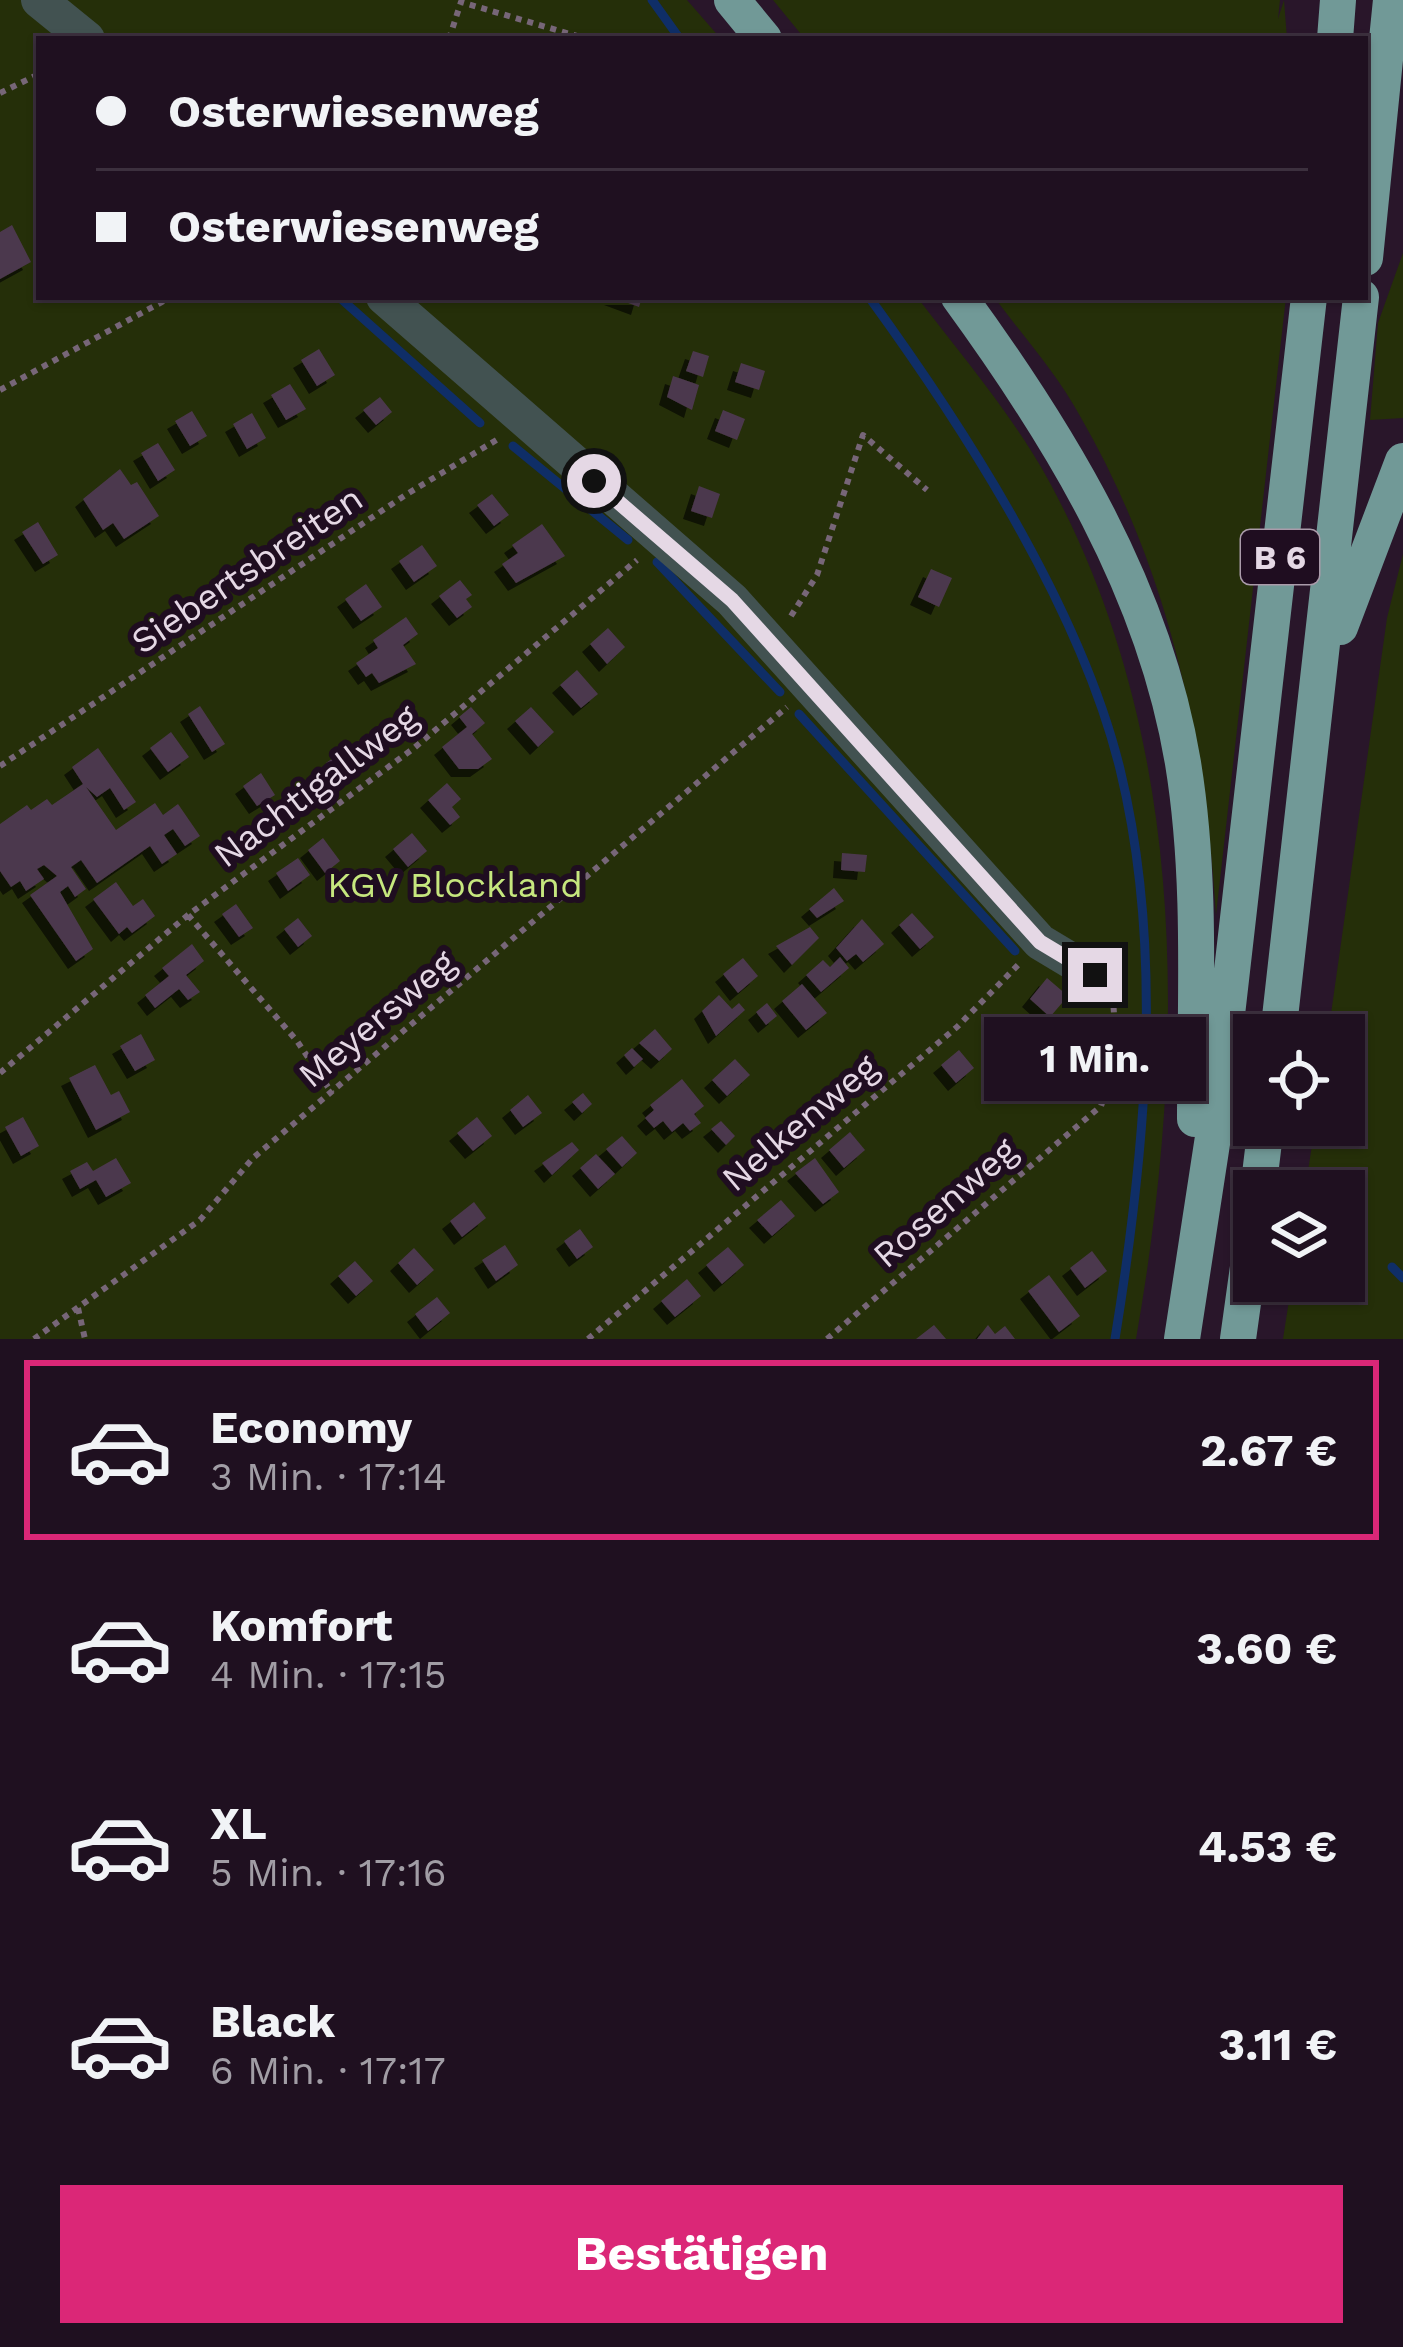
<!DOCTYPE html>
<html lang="de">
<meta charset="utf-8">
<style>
body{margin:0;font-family:"Work Sans",sans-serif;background:#271929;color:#f1f3f6;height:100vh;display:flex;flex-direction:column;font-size:45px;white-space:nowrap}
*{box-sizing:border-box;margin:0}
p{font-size:39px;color:#a19da5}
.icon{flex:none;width:66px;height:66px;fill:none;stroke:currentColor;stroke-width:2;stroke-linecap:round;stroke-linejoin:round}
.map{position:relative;height:1339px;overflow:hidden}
.sheet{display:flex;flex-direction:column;background:#1f1020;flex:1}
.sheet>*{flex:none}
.top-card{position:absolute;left:36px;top:36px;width:1332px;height:264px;border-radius:0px;box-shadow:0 3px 9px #0004,0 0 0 3px #3c303e;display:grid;align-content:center;height:264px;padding:0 60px;background:#1f1020}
.tools{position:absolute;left:1233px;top:1014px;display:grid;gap:24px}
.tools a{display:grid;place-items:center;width:132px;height:132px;border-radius:0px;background:#1f1020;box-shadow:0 3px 9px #0004,0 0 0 3px #3c303e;font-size:60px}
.end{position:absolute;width:54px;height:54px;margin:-27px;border:15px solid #e5d8e5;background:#111;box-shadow:0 0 0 6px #111}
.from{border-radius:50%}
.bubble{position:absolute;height:84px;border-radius:0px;background:#1f1020;box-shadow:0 3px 9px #0004,0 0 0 3px #3c303e;font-size:39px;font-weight:700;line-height:84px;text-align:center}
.top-card b{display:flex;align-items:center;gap:42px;height:114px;font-size:45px}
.top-card b+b{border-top:3px solid #3c303e}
.top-card i{width:30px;height:30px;background:#f1f3f6}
ul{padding:21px 0 0;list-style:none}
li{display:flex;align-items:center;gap:36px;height:180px;margin:0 24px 18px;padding:0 36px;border:6px solid transparent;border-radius:0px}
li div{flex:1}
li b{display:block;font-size:45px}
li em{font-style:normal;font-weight:700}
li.on{border-color:#db2777}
li>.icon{width:108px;height:108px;stroke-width:1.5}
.primary-button{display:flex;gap:24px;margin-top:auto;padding:24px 60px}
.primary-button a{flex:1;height:138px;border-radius:0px;background:#db2777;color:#fff;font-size:48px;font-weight:700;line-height:138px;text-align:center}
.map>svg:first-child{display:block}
.green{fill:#252f09}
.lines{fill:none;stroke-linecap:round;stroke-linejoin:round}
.stream{stroke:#0f2e67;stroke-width:9}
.building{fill:#4c384d;filter:url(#shadow)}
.path{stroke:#776678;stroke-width:6;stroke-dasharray:6 6;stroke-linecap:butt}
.minor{stroke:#425251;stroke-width:36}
.highway{stroke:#719997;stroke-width:36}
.route{stroke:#e5d8e5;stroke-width:15}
.labels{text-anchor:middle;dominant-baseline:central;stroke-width:12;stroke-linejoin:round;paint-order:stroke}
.shield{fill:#1f0d20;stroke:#aa9baa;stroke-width:3}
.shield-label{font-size:33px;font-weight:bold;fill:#e5d8e5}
.street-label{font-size:36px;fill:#e5d8e5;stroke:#1f0d20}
.park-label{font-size:36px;fill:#c6e77e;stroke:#1f0d20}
</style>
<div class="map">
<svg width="1403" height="1339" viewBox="0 0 1403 1339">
<defs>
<filter id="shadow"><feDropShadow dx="-8" dy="8" stdDeviation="0" flood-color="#0009"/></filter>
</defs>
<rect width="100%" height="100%" fill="#29162a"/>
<path class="green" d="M0,0H687L721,39H39V297H917C963,357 1014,417 1050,483C1191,744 1186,1054 1136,1339H0Z
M773,0H1280L1278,19L1284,0L1287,39H805Z
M1403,253V418L1370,420L1378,323Z
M994,297H1286L1216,915C1205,739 1169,570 1080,416C1057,374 1023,336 994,297Z
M1403,554V1339H1283L1292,1281H1344V1191H1305L1315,1125H1344V1035H1328L1387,618Z"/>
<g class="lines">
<path class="stream" d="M652,0L680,39
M339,297L480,423
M869,297C965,429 1081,610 1120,769C1165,953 1145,1154 1115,1339
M513,446L628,540
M657,562L780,692
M799,714L1015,951
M1392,1267L1403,1278"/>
</g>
<path class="building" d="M12,225L31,262L0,279V232Z
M612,297H642L639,307Z
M319,349L335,375L317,386L301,360Z
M693,351L709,356L703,377L686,371Z
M741,363L765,371L759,390L735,382Z
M673,376L699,385L692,410L667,397Z
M290,384L306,409L286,420L271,395Z
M380,397L392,412L376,425L363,410Z
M723,410L745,419L737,440L715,431Z
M192,411L207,436L190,446L175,421Z
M252,413L266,438L247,449L233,424Z
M158,443L175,470L158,481L141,453Z
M120,469L131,485L137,482L159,516L124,539L113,523L103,530L83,499Z
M699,486L720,494L712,518L691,511Z
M492,494L509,515L494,526L477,505Z
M38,522L58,555L43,564L22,532Z
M542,524L565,556L516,583L502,564L518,553L512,545Z
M422,545L437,566L414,582L399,561Z
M931,569L952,578L939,607L918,597Z
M460,580L472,595L466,599L472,607L457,618L439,596Z
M366,584L382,607L361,621L345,599Z
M406,617L418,634L403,645L416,664L379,683L372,673L366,677L356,663L378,648L373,640Z
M608,628L625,647L607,664L590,644Z
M577,670L598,694L581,708L560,685Z
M200,706L225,744L212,752L188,714Z
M471,707L485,723L472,734L492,759L478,769H459L442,747L467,727L459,717Z
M531,707L554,732L538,747L515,721Z
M171,732L189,757L168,772L150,748Z
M98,748L136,802L124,810L110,788L97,797L86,787L116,830L155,803L163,815L178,804L200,836L185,846L173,829L164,835L177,854L162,864L150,846L97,883L81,860L71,867L86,889L75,897L68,886L60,892L93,949L76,961L30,895L57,876L44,865L37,869L44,879L26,891L20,881L11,887L0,871V824L27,805L31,810L47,799L52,805L83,784L72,767Z
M340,753L350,767L336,777L326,763Z
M261,773L275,795L257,806L243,786Z
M447,783L461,799L452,807L460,817L450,825L428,800Z
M412,833L427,851L408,867L393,849Z
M323,838L340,861L325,873L308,850Z
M842,853L867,855L865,872L841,870Z
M298,858L310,875L288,891L276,873Z
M116,882L133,906L143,899L155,916L132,933L127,927L119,934L93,899Z
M834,888L844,901L817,918L809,909Z
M236,904L253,928L239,937L222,914Z
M912,913L934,937L920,949L899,925Z
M298,918L312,936L298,947L284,929Z
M862,919L884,944L863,962L856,954L847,961L836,948Z
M810,927L819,938L792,965L776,946Z
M192,944L204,961L186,975L200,992L188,1000L179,989L155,1008L145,995L169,976L162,968Z
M840,957L849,968L821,992L806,975L823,960L830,967Z
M743,958L758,976L738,993L723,974Z
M1047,978L1068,996L1050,1017L1030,999Z
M802,984L827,1013L806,1030L782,1001Z
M719,995L732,1009L739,1003L745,1010L716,1036L702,1011Z
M767,1003L777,1016L766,1025L756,1012Z
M1024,1023L1039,1039L1014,1061L1000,1044Z
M655,1029L672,1049L659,1061L639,1043Z
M141,1034L155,1060L135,1071L120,1046Z
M632,1048L643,1059L634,1067L624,1055Z
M959,1050L974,1068L956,1083L941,1065Z
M735,1059L750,1075L727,1096L712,1080Z
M95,1065L111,1095L119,1091L130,1112L96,1130L69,1078Z
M682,1079L704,1106L694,1114L701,1123L690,1131L683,1123L672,1132L663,1121L654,1128L645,1118L654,1110L650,1105Z
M583,1093L592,1104L582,1113L572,1102Z
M528,1095L542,1113L523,1127L510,1110Z
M23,1117L39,1146L21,1156L5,1127Z
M477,1117L492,1136L473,1151L457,1133Z
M721,1121L735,1136L726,1145L711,1129Z
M850,1132L865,1150L844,1168L829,1150Z
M622,1136L637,1153L622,1167L606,1149Z
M572,1142L579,1150L552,1175L542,1163Z
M596,1154L615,1174L598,1189L580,1168Z
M116,1158L131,1183L106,1197L96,1180L80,1189L70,1171L87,1162L93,1171Z
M815,1158L839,1192L823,1204L795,1173Z
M781,1200L795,1216L772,1236L757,1220Z
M474,1202L486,1218L462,1237L450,1221Z
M580,1229L593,1247L577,1259L564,1241Z
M505,1245L518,1265L496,1281L482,1260Z
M728,1247L744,1265L722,1284L706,1265Z
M414,1248L434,1270L417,1285L398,1263Z
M1092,1251L1107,1271L1085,1288L1070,1268Z
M355,1261L373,1281L356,1296L338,1276Z
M1049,1275L1080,1316L1059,1332L1028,1291Z
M687,1279L701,1296L675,1317L661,1301Z
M437,1297L450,1313L428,1331L415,1314Z
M934,1325L946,1339H916Z
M988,1325L995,1334L1005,1326L1015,1339H977Z"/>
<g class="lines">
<path class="path" d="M449,39L461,2L587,39
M0,93L39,74
M0,390L171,297
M791,616L817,575L863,435L927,490
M0,766L407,494L498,439
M188,915L297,1041L332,1093
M0,1073L188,915L414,748L637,560
M78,1308L85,1339
M34,1339L200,1220L253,1158L787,707
M588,1339L957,1027L1020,963
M827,1339L1101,1106L1117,1058L1113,999"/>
<path class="minor" d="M39,0L87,39
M384,297L732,600L1040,942L1095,975"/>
<path class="highway" d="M732,0L764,39
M1335,39L1338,0
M1365,258L1391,0
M959,297C1061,437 1154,589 1183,763C1202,879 1195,1001 1195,1119
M1340,627L1403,461
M1278,1035L1361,297
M1258,1191L1266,1125
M1182,1339L1213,1137L1309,297
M1238,1339L1254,1224"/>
</g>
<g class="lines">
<path class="route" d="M594,481L732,600L1040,942L1095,975"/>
</g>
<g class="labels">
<rect class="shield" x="1241" y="530" width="78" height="54" rx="9"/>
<g class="shield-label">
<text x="1280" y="557">B 6</text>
</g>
<g class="street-label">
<text transform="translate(247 570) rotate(-34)">Siebertsbreiten</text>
<text transform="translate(316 786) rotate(-37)">Nachtigallweg</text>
<text transform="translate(377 1019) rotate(-40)">Meyersweg</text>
<text transform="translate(800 1123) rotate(-40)">Nelkenweg</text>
<text transform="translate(945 1203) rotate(-41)">Rosenweg</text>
</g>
<g class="park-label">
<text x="455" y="885">KGV Blockland</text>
</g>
</g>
</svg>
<div class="tools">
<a><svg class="icon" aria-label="locate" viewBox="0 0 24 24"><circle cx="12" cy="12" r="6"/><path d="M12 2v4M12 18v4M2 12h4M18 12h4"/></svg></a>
<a><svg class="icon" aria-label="layers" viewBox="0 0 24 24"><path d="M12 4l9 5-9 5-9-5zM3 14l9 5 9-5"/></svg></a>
</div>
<i class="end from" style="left:594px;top:481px"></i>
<i class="end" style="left:1095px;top:975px"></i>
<div class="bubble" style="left:984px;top:1017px;width:222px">1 Min.</div>
<div class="top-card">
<b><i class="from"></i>Osterwiesenweg</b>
<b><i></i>Osterwiesenweg</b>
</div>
</div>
<section class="sheet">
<ul>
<li class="on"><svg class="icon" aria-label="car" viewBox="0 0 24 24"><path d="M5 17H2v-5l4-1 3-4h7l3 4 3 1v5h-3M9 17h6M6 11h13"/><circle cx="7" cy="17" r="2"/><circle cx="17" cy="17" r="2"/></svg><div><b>Economy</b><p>3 Min. · 17:14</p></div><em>2.67 €</em></li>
<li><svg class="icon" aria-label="car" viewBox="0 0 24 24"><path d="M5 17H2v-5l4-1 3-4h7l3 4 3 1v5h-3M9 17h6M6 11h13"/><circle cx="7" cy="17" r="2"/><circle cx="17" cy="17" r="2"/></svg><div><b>Komfort</b><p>4 Min. · 17:15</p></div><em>3.60 €</em></li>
<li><svg class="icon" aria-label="car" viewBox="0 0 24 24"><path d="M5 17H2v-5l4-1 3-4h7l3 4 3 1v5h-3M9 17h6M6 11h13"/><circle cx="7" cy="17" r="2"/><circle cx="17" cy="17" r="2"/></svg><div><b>XL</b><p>5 Min. · 17:16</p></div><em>4.53 €</em></li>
<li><svg class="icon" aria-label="car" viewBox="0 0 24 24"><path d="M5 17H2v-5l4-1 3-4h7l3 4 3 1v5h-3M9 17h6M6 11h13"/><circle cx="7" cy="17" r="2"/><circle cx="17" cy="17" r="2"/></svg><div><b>Black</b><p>6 Min. · 17:17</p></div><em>3.11 €</em></li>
</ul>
<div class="primary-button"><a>Bestätigen</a></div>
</section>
